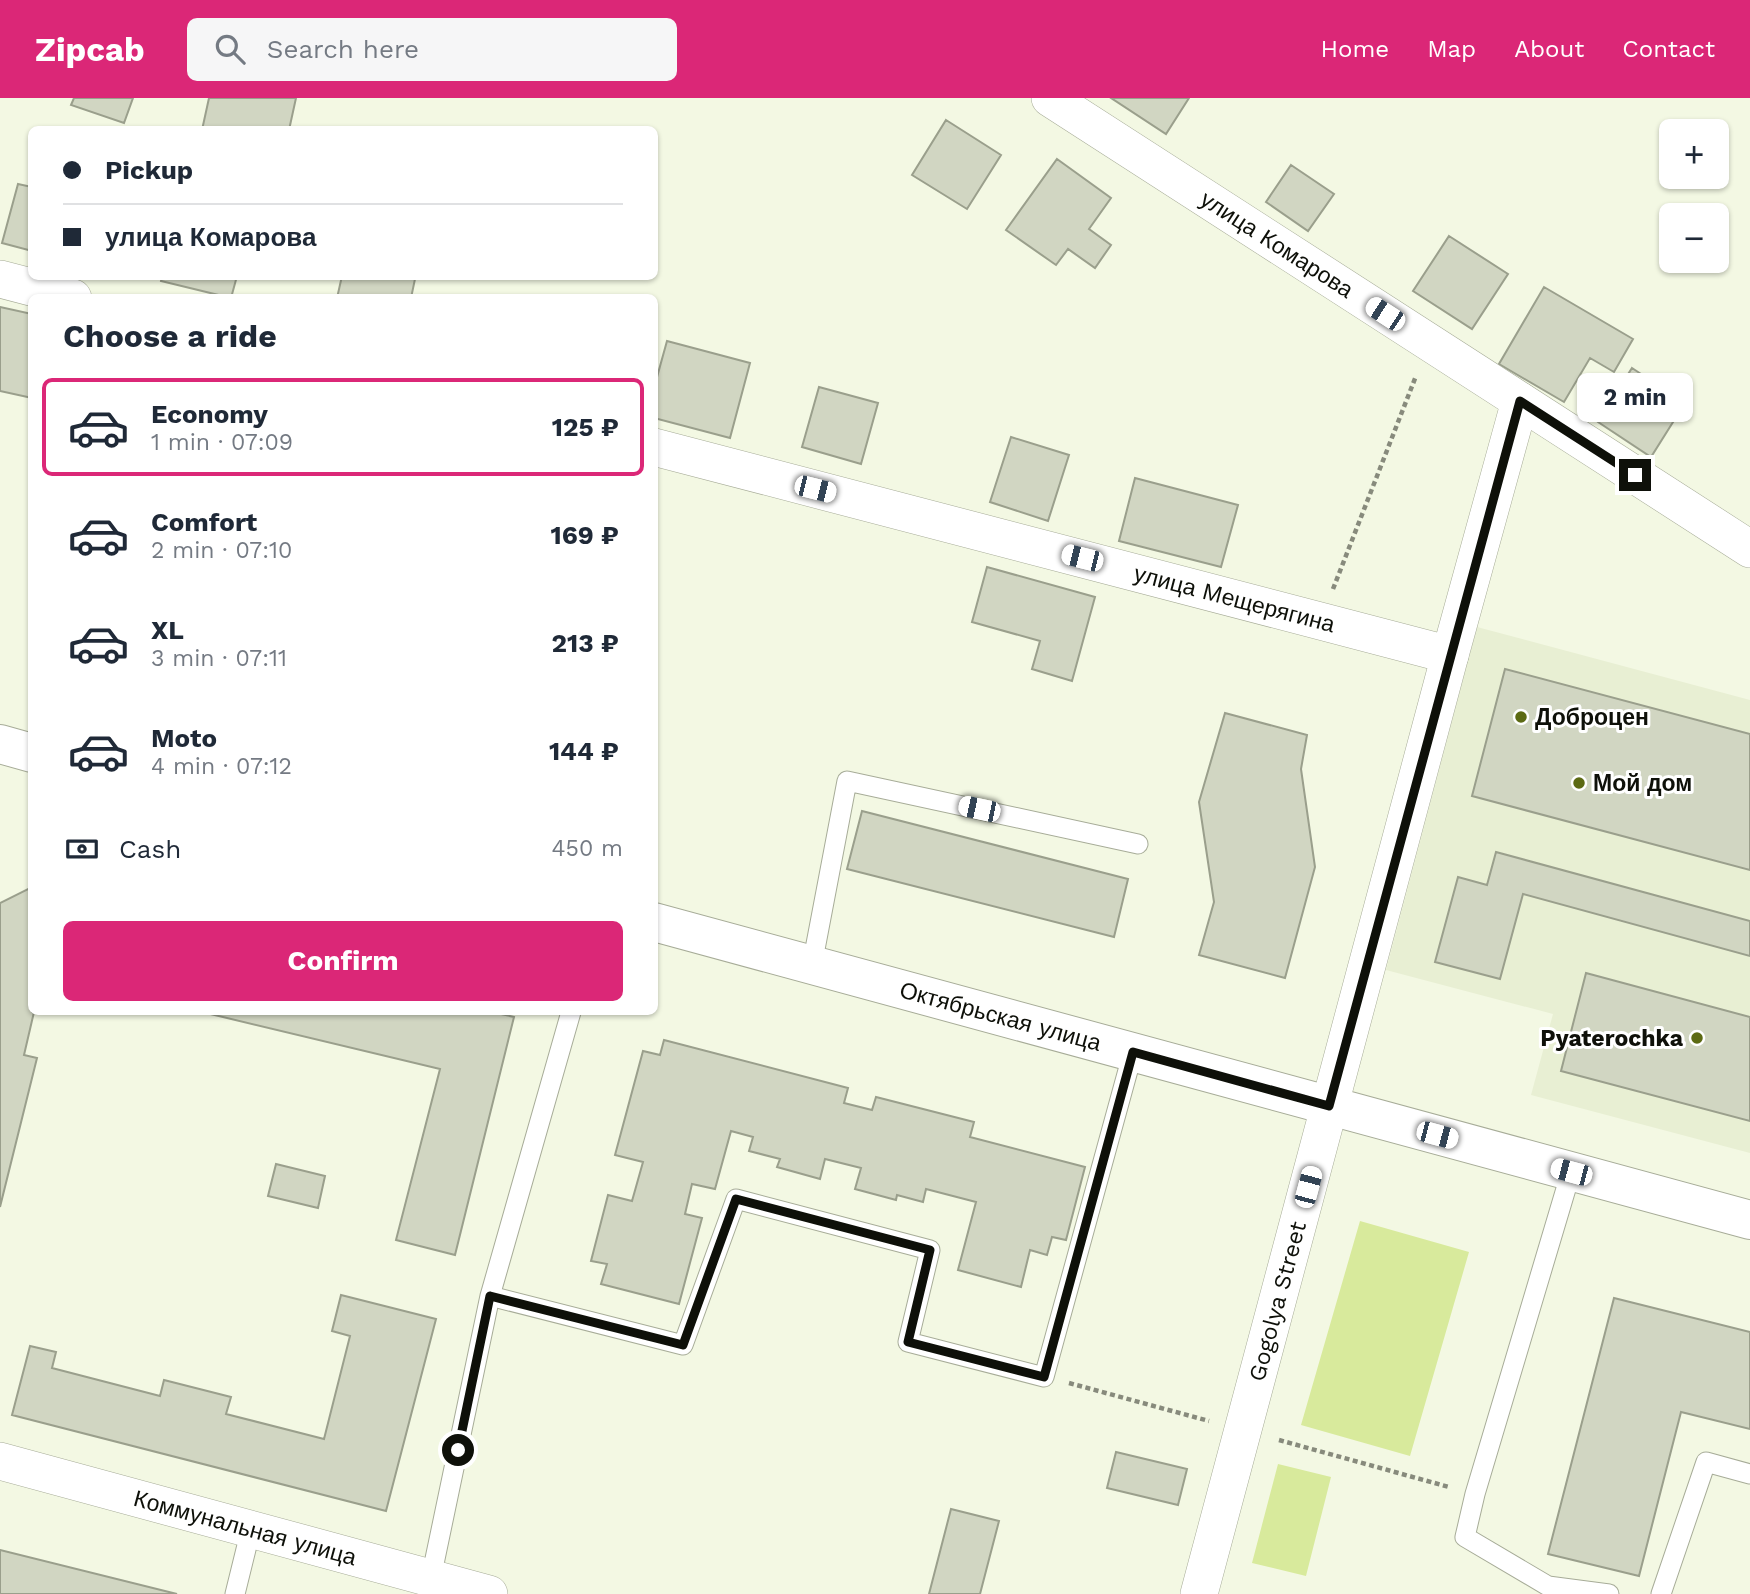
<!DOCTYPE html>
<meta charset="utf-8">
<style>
body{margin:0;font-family:"Work Sans",sans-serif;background:#f6f6f7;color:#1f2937;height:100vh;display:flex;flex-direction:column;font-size:26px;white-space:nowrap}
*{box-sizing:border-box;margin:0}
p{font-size:23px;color:#747a83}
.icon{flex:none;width:38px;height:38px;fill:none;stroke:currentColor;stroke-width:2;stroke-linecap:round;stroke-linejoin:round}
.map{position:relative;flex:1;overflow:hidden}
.sheet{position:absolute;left:28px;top:196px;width:630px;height:721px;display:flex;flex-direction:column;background:#fff;border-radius:10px;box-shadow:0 2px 5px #0004}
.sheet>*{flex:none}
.banner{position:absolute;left:28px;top:28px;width:630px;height:154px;border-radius:10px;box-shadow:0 2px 5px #0004;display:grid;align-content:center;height:154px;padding:0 35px;background:#fff}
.controls{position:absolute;left:1659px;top:21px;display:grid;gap:14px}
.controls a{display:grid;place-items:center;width:70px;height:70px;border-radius:10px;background:#fff;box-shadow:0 2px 5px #0004;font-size:35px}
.end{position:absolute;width:32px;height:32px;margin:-16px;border:9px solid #0e1009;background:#fff;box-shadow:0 0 0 4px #fff}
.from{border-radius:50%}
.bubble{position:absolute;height:49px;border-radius:10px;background:#fff;box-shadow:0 2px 5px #0004;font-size:23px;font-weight:700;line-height:49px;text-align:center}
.car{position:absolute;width:21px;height:42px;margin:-21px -10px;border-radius:9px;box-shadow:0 0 5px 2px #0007;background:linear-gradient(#fff 24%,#345 0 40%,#fff 0 76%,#345 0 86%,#fff 0)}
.banner b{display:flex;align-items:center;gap:24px;height:66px;font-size:26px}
.banner b+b{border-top:2px solid #e0e1e3}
.banner i{width:18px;height:18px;background:#1f2937}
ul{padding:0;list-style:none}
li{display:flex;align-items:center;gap:21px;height:98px;margin:0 14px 10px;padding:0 21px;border:4px solid transparent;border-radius:10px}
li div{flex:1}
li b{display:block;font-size:26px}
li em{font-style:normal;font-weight:700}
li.selected{border-color:#db2777}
li>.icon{width:63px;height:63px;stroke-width:1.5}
h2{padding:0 35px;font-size:32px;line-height:84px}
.pay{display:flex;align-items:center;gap:18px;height:77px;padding:0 35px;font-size:26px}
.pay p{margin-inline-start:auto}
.primary-button{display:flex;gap:14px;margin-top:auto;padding:14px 35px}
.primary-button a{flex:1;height:80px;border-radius:10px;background:#db2777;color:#fff;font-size:28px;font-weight:700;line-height:80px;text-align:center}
header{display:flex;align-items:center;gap:42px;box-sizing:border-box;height:98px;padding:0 35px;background:#db2777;color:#fff}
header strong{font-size:33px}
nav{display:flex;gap:38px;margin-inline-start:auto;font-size:24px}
.search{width:490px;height:63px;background:#f6f6f7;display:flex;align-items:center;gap:18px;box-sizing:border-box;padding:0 24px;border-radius:10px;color:#747a83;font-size:26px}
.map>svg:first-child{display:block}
.built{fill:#e8efd3}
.green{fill:#d8ea9c}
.building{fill:#d1d6c2;stroke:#9a9f8c;stroke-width:2}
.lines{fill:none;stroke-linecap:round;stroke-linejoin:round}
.lane-casing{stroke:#a7ac98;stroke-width:21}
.street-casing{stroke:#a7ac98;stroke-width:38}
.secondary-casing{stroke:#a7ac98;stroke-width:40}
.path{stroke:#878a7c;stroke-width:4.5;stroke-dasharray:5 3.5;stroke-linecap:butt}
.lane{stroke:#fff;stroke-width:19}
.street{stroke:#fff;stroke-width:37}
.secondary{stroke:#fff;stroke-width:38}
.route{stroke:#0e1009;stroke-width:9}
.poi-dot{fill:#5c6a13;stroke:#fff;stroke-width:2.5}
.labels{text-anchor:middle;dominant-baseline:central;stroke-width:6;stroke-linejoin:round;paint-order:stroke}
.street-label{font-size:23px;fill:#0e1009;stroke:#fff}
.poi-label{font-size:23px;font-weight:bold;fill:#0e1009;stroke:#fff;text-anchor:start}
</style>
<header>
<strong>Zipcab</strong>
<div class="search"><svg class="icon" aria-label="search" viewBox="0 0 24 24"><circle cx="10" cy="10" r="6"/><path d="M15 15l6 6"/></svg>Search here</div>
<nav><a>Home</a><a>Map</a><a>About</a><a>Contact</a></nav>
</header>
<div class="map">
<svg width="1750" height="1496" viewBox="0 0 1750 1496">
<rect width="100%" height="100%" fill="#f3f8e3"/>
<path class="built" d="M1477,529L1750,602V636L1505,571L1472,698L1750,772V823L1487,787L1459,779L1435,864L1500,881L1523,796L1750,858V919L1587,876L1561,973L1750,1023V1055L1531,997L1553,916L1386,872Z"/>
<path class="green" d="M1360,1123L1469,1154L1410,1358L1301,1327Z
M1278,1366L1331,1379L1306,1478L1252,1465Z"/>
<path class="building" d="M74,0H133L124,25L71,7Z
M209,0H296L289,32H202Z
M1111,0H1189L1166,36Z
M946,22L1001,57L967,111L912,77Z
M1057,61L1111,100L1089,131L1111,147L1095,170L1068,151L1056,167L1006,132Z
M1291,67L1334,96L1308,133L1266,104Z
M18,86L32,89V153L2,145Z
M1449,138L1508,176L1472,231L1413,193Z
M162,178H237L231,200L161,183Z
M342,178H404L415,181L411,200H337Z
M1544,189L1633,241L1614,274L1590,260L1564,304L1499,266Z
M0,209L32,216V300L0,293Z
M667,243L750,265L730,340L654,320V290Z
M1632,270L1685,305L1651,359L1598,324Z
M819,289L878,305L861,366L802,349Z
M1011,339L1069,357L1048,423L990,404Z
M1135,380L1238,407L1221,469L1119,443Z
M987,469L1095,499L1072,583L1032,571L1040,543L972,524Z
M1505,571L1750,636V772L1472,698Z
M1225,615L1307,637L1301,671L1315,769L1285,880L1199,857L1214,804L1199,704Z
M862,713L1128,781L1114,839L847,771Z
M1496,754L1750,823V858L1523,796L1500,881L1435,864L1458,779L1487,787Z
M32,789V914H34L24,957L37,960L0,1109V805Z
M1586,875L1750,919V1023L1561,973Z
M202,914H492L514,919L455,1157L396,1142L440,971Z
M664,942L848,990L844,1005L872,1012L876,999L974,1024L970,1039L1085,1069L1066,1142L1052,1139L1047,1157L1030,1152L1021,1189L958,1172L976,1104L926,1091L923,1104L897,1097L896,1102L855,1091L861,1070L825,1061L820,1081L777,1069L780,1061L749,1053L753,1039L731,1033L715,1091L692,1086L685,1116L702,1120L679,1206L601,1186L607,1166L591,1163L608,1097L632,1103L643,1064L615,1057L643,953L660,957Z
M276,1066L325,1078L318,1110L268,1098Z
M341,1197L436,1221L386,1413L12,1317L30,1248L56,1254L52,1270L160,1298L164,1282L231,1299L226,1316L324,1341L350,1238L332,1233Z
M1614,1200L1750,1234V1331L1681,1314L1639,1478L1548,1456Z
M1116,1354L1187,1371L1178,1407L1107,1390Z
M951,1411L999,1423L980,1496H929Z
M0,1452L177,1496H0Z"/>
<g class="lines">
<g class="lane-casing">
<path id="lane" d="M812,867L847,683L1138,746
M1571,1074L1475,1396L1465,1439L1548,1488L1609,1496
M490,1198L683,1247L736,1101L930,1152L908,1244L1044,1279L1133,954
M431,1480L490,1198L571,914
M235,1496L251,1431
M1661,1496L1706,1364L1750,1376"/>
</g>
<g class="street-casing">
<g id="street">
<path id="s1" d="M1050,0L1750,451"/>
<path d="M0,181L73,200"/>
<path id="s2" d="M654,349L1450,557"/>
<path id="s3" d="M0,1363L489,1496"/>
<path id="s4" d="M1199,1496L1450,557L1520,303"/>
</g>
</g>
<g class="secondary-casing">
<g id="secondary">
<path d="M0,646L32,655"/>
<path id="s5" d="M654,824L1750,1122"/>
</g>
</g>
<path class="path" d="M1333,491L1416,278
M1069,1285L1209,1323
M1279,1342L1449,1389"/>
<use href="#lane" class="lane"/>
<use href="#street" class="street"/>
<use href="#secondary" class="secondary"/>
</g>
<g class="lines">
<path class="route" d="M458,1352L490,1198L683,1247L736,1101L930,1152L908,1244L1044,1279L1133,954L1329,1008L1520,303L1635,377"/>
</g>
<g class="poi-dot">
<circle cx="1521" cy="619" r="7"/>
<circle cx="1579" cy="685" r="7"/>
<circle cx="1697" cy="940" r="7"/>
</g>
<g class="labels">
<g class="street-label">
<text stroke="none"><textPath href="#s1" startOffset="270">улица Комарова</textPath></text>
<text stroke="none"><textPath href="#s2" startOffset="600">улица Мещерягина</textPath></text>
<text stroke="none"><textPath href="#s5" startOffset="359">Октябрьская улица</textPath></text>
<text stroke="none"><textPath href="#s4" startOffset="303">Gogolya Street</textPath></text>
<text stroke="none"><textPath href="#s3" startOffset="254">Коммунальная улица</textPath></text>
</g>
<g class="poi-label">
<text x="1535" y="619">Доброцен</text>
<text x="1593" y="685">Мой дом</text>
<text x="1683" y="940" text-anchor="end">Pyaterochka</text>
</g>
</g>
</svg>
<div class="controls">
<a>+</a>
<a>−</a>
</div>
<i class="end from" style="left:458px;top:1352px"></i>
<i class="end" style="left:1635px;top:377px"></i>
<div class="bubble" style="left:1577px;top:275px;width:116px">2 min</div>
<i class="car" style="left:1385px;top:216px;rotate:303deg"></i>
<i class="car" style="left:815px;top:391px;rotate:104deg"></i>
<i class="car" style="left:1082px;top:460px;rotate:284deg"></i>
<i class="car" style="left:979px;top:711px;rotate:282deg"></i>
<i class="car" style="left:1437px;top:1037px;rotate:105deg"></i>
<i class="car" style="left:1571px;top:1074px;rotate:285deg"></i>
<i class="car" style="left:1308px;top:1089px;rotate:15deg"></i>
<div class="banner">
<b><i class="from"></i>Pickup</b>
<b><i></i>улица Комарова</b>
</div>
<section class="sheet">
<h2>Choose a ride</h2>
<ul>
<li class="selected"><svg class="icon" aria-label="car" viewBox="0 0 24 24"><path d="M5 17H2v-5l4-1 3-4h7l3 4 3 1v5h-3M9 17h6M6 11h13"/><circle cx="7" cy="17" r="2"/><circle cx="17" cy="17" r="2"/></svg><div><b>Economy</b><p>1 min · 07:09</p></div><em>125 ₽</em></li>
<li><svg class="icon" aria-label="car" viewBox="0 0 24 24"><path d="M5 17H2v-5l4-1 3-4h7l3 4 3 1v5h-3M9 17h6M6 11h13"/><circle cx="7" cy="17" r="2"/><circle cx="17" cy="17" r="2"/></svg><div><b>Comfort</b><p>2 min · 07:10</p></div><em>169 ₽</em></li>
<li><svg class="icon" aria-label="car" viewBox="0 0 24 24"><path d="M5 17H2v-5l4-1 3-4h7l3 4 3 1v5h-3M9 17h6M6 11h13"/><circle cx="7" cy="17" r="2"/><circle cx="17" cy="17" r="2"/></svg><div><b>XL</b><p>3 min · 07:11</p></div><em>213 ₽</em></li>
<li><svg class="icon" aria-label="car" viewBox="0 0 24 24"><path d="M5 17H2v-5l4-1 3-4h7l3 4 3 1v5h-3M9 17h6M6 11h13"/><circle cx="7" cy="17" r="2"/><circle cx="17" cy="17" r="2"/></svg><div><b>Moto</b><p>4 min · 07:12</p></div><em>144 ₽</em></li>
</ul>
<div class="pay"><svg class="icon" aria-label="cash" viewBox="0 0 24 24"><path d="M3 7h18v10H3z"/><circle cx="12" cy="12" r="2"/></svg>Cash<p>450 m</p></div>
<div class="primary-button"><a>Confirm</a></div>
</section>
</div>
